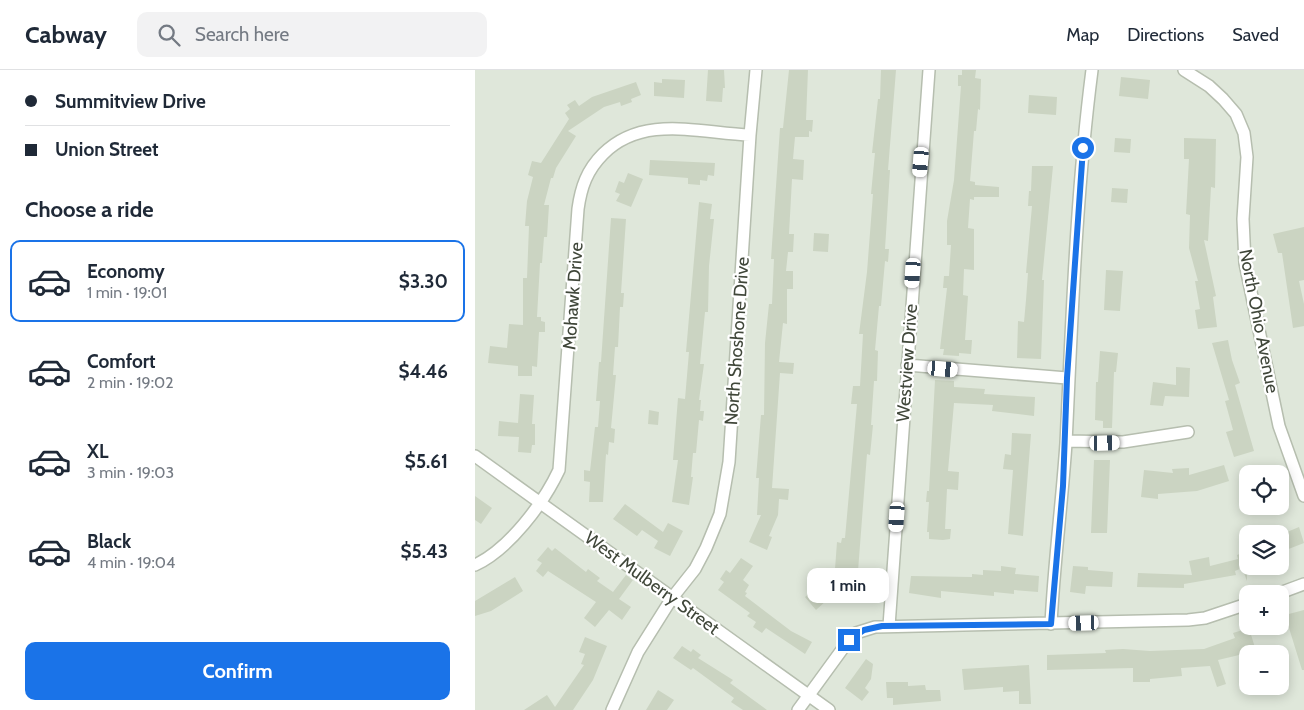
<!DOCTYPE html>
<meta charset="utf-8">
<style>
body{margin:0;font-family:Cabin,sans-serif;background:#f2f2f3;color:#1f2937;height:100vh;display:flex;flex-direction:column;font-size:19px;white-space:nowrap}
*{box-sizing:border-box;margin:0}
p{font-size:16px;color:#747a83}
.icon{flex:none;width:28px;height:28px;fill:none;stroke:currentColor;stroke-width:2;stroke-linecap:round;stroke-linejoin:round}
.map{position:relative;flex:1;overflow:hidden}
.drawer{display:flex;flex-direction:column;background:#fff;width:475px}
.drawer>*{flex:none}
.guide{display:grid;align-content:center;height:110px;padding:0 25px;background:#fff}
.tools{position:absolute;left:764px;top:395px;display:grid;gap:10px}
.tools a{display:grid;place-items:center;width:50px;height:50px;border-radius:10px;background:#fff;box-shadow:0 2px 12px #0003;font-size:25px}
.end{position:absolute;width:22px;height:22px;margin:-11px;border:6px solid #1a73e8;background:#fff;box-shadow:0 0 0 2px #fff}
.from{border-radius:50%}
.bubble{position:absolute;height:35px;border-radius:10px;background:#fff;box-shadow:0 2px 12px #0003;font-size:16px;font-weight:700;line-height:35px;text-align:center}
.car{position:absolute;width:15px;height:30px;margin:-15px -8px;border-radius:6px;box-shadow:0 0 4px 1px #0007;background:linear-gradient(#fff 24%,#345 0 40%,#fff 0 76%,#345 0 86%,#fff 0)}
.guide b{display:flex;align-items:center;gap:18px;height:48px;font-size:19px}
.guide b+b{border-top:1px solid #e0e1e3}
.guide i{width:12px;height:12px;background:#1f2937}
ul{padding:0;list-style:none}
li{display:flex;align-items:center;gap:15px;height:82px;margin:0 10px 8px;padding:0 15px;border:2px solid transparent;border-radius:10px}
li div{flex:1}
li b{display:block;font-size:19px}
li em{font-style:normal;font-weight:700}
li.active{border-color:#1a73e8}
li>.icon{width:45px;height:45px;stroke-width:1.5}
h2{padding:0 25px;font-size:22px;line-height:60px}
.action{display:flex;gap:10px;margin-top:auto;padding:10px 25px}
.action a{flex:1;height:58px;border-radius:10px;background:#1a73e8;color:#fff;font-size:20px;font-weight:700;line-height:58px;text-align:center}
header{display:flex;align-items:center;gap:30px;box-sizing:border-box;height:70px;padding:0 25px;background:#fff;border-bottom:1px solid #e0e1e3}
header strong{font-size:24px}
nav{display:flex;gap:28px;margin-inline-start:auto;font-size:18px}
.search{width:350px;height:45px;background:#f2f2f3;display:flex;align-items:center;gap:12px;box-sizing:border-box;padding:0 18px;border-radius:10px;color:#747a83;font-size:19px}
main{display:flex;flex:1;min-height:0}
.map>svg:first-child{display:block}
.residential{fill:#dfe7da;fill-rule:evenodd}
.building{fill:#cbd4c2}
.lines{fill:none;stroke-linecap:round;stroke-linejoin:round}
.minor-casing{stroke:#b6beaf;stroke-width:14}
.minor{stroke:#fff;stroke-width:11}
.route{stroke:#1a73e8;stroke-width:6}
.labels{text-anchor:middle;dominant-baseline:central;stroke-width:4.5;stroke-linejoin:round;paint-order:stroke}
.street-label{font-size:18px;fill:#40473a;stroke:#fff}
</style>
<header>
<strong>Cabway</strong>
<div class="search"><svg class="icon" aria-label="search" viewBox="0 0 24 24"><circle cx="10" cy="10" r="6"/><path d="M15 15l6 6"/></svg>Search here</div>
<nav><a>Map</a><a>Directions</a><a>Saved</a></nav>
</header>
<main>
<section class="drawer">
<div class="guide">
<b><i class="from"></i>Summitview Drive</b>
<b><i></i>Union Street</b>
</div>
<h2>Choose a ride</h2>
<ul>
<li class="active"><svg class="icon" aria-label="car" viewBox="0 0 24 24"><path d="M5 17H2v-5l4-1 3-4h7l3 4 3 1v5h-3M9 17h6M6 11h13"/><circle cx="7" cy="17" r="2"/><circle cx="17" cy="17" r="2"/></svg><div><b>Economy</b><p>1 min · 19:01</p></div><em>$3.30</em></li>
<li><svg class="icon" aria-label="car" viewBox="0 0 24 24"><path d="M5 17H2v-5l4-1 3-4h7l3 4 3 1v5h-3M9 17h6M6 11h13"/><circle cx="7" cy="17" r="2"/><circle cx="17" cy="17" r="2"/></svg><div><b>Comfort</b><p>2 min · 19:02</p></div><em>$4.46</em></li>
<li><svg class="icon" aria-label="car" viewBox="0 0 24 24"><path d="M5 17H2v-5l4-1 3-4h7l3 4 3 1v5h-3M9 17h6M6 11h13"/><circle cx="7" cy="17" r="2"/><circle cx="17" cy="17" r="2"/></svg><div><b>XL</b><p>3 min · 19:03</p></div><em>$5.61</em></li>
<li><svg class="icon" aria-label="car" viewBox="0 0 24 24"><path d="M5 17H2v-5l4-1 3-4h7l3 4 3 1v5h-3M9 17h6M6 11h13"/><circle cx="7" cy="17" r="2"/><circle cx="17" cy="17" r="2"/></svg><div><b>Black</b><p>4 min · 19:04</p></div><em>$5.43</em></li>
</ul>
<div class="action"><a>Confirm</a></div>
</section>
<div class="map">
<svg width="829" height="640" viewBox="0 0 829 640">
<rect width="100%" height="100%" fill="#eff4eb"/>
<path class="residential" d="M0,0H829V640H0ZM772,404H805V436H772ZM772,464H805V496H772ZM772,524H805V556H772ZM772,584H805V616H772Z"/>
<path class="building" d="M233,0H249L250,18H248L247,32L231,31Z
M314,0H333L331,50H338L337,62L334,61V67H320L318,89L329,90L328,110L317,109L314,164H319L318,182H313L311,201H318V219H312V254L308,253L304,292L319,293L318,304L305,303L297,418L314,419L313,430L304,429L303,445L294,466L297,467L292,480L274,472L286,445H282L284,408H281L286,345H289L290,273L294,234H297L299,189H296L305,58H308Z
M406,0H421L413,100H415L410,179H414L413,192L410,191L406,236H404L400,280L403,281L402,311H399L396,355H398L395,385L392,384L383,501H387L385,523H382V532L352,530L341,540L330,527L342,517L352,529L354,499H360L362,472L366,473L367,468H370L382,334H376L378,316H385L388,264H384L392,202L398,124H396L400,83H397L403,29H405Z
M487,0H501L500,8L506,9L505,40L503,39L501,61H499L495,111L500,112V115L524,117V127H499V130L495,129L493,158L499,159V200L489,199L488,225L493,226L490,270H497L496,284L484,283V286L468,285L469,279H465L472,218H468L469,206H474L476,175H472V151L479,110L486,16H483V5H487Z
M646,7L675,10L673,29L644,26Z
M187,9L210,10L209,28L179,26V12L187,13Z
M161,12L166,25L156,29L157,32L146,36L145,32L129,37L93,61L101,66L81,98L78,108H76L69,135H74L72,167H69L67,193H65L62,247H66V251L70,252V262H64L62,297L57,296V306H43V296L13,293L15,276L32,278L34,254L48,255V208H52L54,156H50L52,131L58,107L53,105L57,91L66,93L94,49L90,43L95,39L92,35L100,30L104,36L117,27Z
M554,25L582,27L581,45L553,43Z
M640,68L656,69L655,83L639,82Z
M709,68L741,69L740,118L736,117L733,171L729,170L741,226L738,227L742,257L723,259L720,240L725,239L720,211H723L714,178L715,145L711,144L714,89H709Z
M175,90L240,93L239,106L233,105L232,111L225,110V115L213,114V108L174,105Z
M557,96H578L567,210H569L566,289L542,288L543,251L549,252L551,230L553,203H551L557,136H553L554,121H556Z
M153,103L168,109L156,137L141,131L145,124L140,122L144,111L149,113Z
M637,118L653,119L652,133L636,132Z
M224,132L237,134L235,149H239L234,196L233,242H230L225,294H229L224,330H226L225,341H229L228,351L224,350L221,383H218L216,407H218L214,435L197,432L203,390H198L203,328L210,329L214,282H211Z
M136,148L151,149L146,223H149L148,237H145L143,277H140L138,305H141L136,358L140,359L139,373L134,372L133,385L131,384L128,432H114L115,412L109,411V400L115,401L120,357H123L125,331H121L124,292H126Z
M829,157V210L824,211L829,234V256L818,258L807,183H803L798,164Z
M339,163L354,164L353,182L338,181Z
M631,200L648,201L645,241L629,240Z
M753,270L757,290L765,313L760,315L779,381L759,387L751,362L758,360L750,331L754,330L737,273Z
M625,281L643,283L641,302H639L637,358H628V351L620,350L621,312H623Z
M701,297L715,298L714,327L690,326L688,336L675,335L678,312L701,315Z
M460,310L479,311V317L510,319L509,324L560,327L559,346L517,341L518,335L479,333L473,401L484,402L483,420L472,419L470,459H476L475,469L468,470L454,469V462H452L454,432H451L452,421H454Z
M45,324L59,325L57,354H60V375H57L56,383L43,382L44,367L23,366L24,351L43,353Z
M174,340L184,342L183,355L173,354Z
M537,363L556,364L548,466L533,464L538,400L528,399L530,384L536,385Z
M619,390H635L632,463H616Z
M749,395L754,411L722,421L683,424V429L666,427L669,400L698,403L697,399L714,398V405Z
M0,426L17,438L6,454L0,450Z
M150,434L188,462L193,453L208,461L195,486L179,478L183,471L167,460L162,466L138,449Z
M824,457L829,473L811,480L805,465Z
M73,477L77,481L80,478L111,502L113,499L125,508L122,511L138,522L151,505L158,510L144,529L156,537L147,550L134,540L120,557L109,548L121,532L73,501L68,507L61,501L67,493L62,490Z
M772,481V511L767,498L760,501L761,505L709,514V518L662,517L663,503L717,505L714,491L734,487L735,496L763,489L762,485Z
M266,488L278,496L268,510L274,515L270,522L272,523L270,526L316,561L337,572L330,584L291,558L287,563L278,557L281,552L272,546L275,543L243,520L249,512L245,509L251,500L255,503Z
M526,496L541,498L540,504L564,506L563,522L539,520V524L519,522V526L466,521V528L434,523L436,506L497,507V504L508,505V500L526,501Z
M598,496L613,497V500L638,502L637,517L611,516L610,524L595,522Z
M40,507L48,521L16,541L0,546V531Z
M829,540V600H827L810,545Z
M774,558L781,581L743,590L751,614L742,617L735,596L706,598L707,606L675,609V612H658V598L572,600V585L631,583L630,580L648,579L675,581L729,579L760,568L758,563Z
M110,567L132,576L118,610L98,640H49L72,625L80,637L109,595L106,594L110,584L104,582Z
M207,576L216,582L218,579L226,585L223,588L258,610L255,613L292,640H268L256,632L259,628L218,598L216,600L198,588Z
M391,589L398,594L396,609L390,618L394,622L387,631L370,618Z
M554,595L556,634H544V621L528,622V617L489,620L487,599Z
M411,612H433V616L450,615L451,620H465L466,631L418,635V628H412Z
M183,620L199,630L192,640H171Z"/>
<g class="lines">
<g class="minor-casing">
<path id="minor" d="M709,0L734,16L748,29L761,44L769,63L772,87L768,149L770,193L804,356L829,426
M432,295L592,308
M591,371L648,372L713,362
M0,386L354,640
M0,495C34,479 68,434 84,400L103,139C106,117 112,100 128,84C168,44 224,63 275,65
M802,524L829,514
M576,554C579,493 587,433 591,373C597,249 601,124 617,0
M414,556L454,0
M137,640L163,582L197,528L220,499L231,478L245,444L254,392L275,65L281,0
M323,640L374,570L381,563L400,557L713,550L730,548L772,534"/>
</g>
<use href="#minor" class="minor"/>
</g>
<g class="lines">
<path class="route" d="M374,570L389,560L407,556L576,554L588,416L592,308L608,78"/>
</g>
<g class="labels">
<g class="street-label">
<text transform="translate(98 226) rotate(-86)">Mohawk Drive</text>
<text transform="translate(784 251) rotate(79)">North Ohio Avenue</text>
<text transform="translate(262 271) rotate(-86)">North Shoshone Drive</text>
<text transform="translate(432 293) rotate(-86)">Westview Drive</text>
<text transform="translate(177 513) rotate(36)">West Mulberry Street</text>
</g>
</g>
</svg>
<div class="tools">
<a><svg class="icon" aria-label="locate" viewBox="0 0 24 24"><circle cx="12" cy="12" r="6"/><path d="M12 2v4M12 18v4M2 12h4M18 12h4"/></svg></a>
<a><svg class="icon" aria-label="layers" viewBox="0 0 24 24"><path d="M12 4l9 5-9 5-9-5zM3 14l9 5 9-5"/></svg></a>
<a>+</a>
<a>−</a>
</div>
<i class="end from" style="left:608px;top:78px"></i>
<i class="end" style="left:374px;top:570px"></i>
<div class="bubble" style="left:332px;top:498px;width:82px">1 min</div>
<i class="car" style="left:446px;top:92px;rotate:185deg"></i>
<i class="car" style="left:438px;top:203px;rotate:184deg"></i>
<i class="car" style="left:468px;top:299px;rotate:95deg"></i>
<i class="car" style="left:630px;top:373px;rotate:89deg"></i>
<i class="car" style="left:422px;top:447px;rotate:184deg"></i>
<i class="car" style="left:609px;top:553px;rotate:268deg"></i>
</div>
</main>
